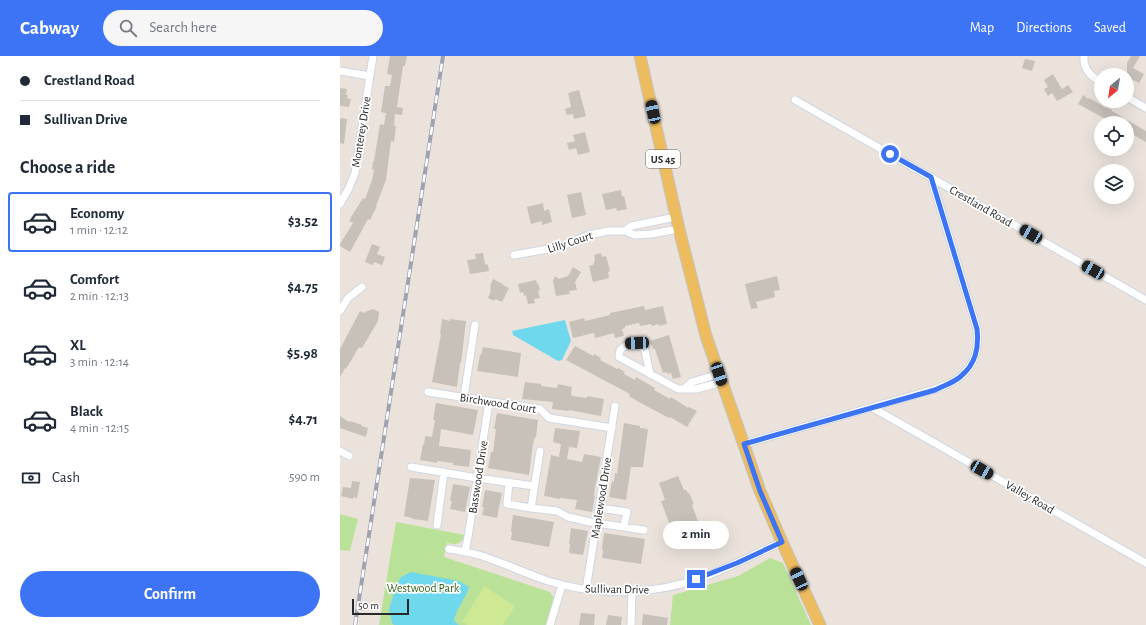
<!DOCTYPE html>
<meta charset="utf-8">
<style>
body{margin:0;font-family:"Alegreya Sans",sans-serif;background:#f6f6f7;color:#1f2937;height:100vh;display:flex;flex-direction:column;font-size:15px;white-space:nowrap}
*{box-sizing:border-box;margin:0}
p{font-size:13px;color:#747a83}
.icon{flex:none;width:22px;height:22px;fill:none;stroke:currentColor;stroke-width:2;stroke-linecap:round;stroke-linejoin:round}
.map{position:relative;flex:1;overflow:hidden}
.drawer{display:flex;flex-direction:column;background:#fff;width:340px}
.drawer>*{flex:none}
.banner{display:grid;align-content:center;height:88px;padding:0 20px;background:#fff}
.needle{width:26px;rotate:210deg}
.buttons{position:absolute;left:754px;top:12px;display:grid;gap:8px}
.buttons a{display:grid;place-items:center;width:40px;height:40px;border-radius:50%;background:#fff;box-shadow:0 4px 16px #0002;font-size:20px}
.scale{position:absolute;left:12px;bottom:10px;width:57px;box-sizing:border-box;padding-left:4px;border:2px solid #292929;border-top:0;font-size:11px;line-height:14px;white-space:nowrap;color:#292929;-webkit-text-stroke:3px #fff;paint-order:stroke}
.end{position:absolute;width:18px;height:18px;margin:-9px;border:5px solid #3d74f6;background:#fff;box-shadow:0 0 0 2px #fff}
.from{border-radius:50%}
.bubble{position:absolute;height:28px;border-radius:14px;background:#fff;box-shadow:0 4px 16px #0002;font-size:13px;font-weight:700;line-height:28px;text-align:center}
.car{position:absolute;width:12px;height:24px;margin:-12px -6px;border-radius:5px;box-shadow:0 0 3px 1px #0007;background:linear-gradient(#222 24%,#8ab4d8 0 40%,#222 0 76%,#8ab4d8 0 86%,#222 0)}
.banner b{display:flex;align-items:center;gap:14px;height:38px;font-size:15px}
.banner b+b{border-top:1px solid #e0e1e3}
.banner i{width:10px;height:10px;background:#1f2937}
ul{padding:0;list-style:none}
li{display:flex;align-items:center;gap:12px;height:60px;margin:0 8px 6px;padding:0 12px;border:2px solid transparent;border-radius:4px}
li div{flex:1}
li b{display:block;font-size:15px}
li em{font-style:normal;font-weight:700}
li.selected{border-color:#3d74f6}
li>.icon{width:36px;height:36px;stroke-width:1.5}
h2{padding:0 20px;font-size:18px;line-height:48px}
.pay{display:flex;align-items:center;gap:10px;height:44px;padding:0 20px;font-size:15px}
.pay p{margin-inline-start:auto}
.primary-button{display:flex;gap:8px;margin-top:auto;padding:8px 20px}
.primary-button a{flex:1;height:46px;border-radius:24px;background:#3d74f6;color:#fff;font-size:16px;font-weight:700;line-height:46px;text-align:center}
header{display:flex;align-items:center;gap:24px;box-sizing:border-box;height:56px;padding:0 20px;background:#3d74f6;color:#fff}
header strong{font-size:19px}
nav{display:flex;gap:22px;margin-inline-start:auto;font-size:14px}
.search{width:280px;height:36px;background:#f6f6f7;display:flex;align-items:center;gap:10px;box-sizing:border-box;padding:0 14px;border-radius:22px;color:#747a83;font-size:15px}
main{display:flex;flex:1;min-height:0}
.map>svg:first-child{display:block}
.green{fill:#b9e198}
.pitch{fill:#cee894}
.water{fill:#70d8ec}
.building{fill:#c7c1ba}
.lines{fill:none;stroke-linecap:round;stroke-linejoin:round}
.minor-casing{stroke:#d0d6e2;stroke-width:9}
.primary-casing{stroke:#c3c3c3;stroke-width:13}
.minor{stroke:#fff;stroke-width:7}
.primary{stroke:#edbc5e;stroke-width:11}
.rail-casing{stroke:#9ea3b3;stroke-width:4}
.rail{stroke:#fff;stroke-width:2.5;stroke-dasharray:8;stroke-linecap:butt}
.route{stroke:#3d74f6;stroke-width:5}
.labels{text-anchor:middle;dominant-baseline:central;stroke-width:3.5;stroke-linejoin:round;paint-order:stroke}
.shield{fill:#fff;stroke:#696969;stroke-width:1}
.shield-label{font-size:11px;font-weight:bold;fill:#292929}
.street-label{font-size:12px;fill:#292929;stroke:#fff}
.park-label{font-size:12px;fill:#32641b;stroke:#fff}
</style>
<header>
<strong>Cabway</strong>
<div class="search"><svg class="icon" aria-label="search" viewBox="0 0 24 24"><circle cx="10" cy="10" r="6"/><path d="M15 15l6 6"/></svg>Search here</div>
<nav><a>Map</a><a>Directions</a><a>Saved</a></nav>
</header>
<main>
<section class="drawer">
<div class="banner">
<b><i class="from"></i>Crestland Road</b>
<b><i></i>Sullivan Drive</b>
</div>
<h2>Choose a ride</h2>
<ul>
<li class="selected"><svg class="icon" aria-label="car" viewBox="0 0 24 24"><path d="M5 17H2v-5l4-1 3-4h7l3 4 3 1v5h-3M9 17h6M6 11h13"/><circle cx="7" cy="17" r="2"/><circle cx="17" cy="17" r="2"/></svg><div><b>Economy</b><p>1 min · 12:12</p></div><em>$3.52</em></li>
<li><svg class="icon" aria-label="car" viewBox="0 0 24 24"><path d="M5 17H2v-5l4-1 3-4h7l3 4 3 1v5h-3M9 17h6M6 11h13"/><circle cx="7" cy="17" r="2"/><circle cx="17" cy="17" r="2"/></svg><div><b>Comfort</b><p>2 min · 12:13</p></div><em>$4.75</em></li>
<li><svg class="icon" aria-label="car" viewBox="0 0 24 24"><path d="M5 17H2v-5l4-1 3-4h7l3 4 3 1v5h-3M9 17h6M6 11h13"/><circle cx="7" cy="17" r="2"/><circle cx="17" cy="17" r="2"/></svg><div><b>XL</b><p>3 min · 12:14</p></div><em>$5.98</em></li>
<li><svg class="icon" aria-label="car" viewBox="0 0 24 24"><path d="M5 17H2v-5l4-1 3-4h7l3 4 3 1v5h-3M9 17h6M6 11h13"/><circle cx="7" cy="17" r="2"/><circle cx="17" cy="17" r="2"/></svg><div><b>Black</b><p>4 min · 12:15</p></div><em>$4.71</em></li>
</ul>
<div class="pay"><svg class="icon" aria-label="cash" viewBox="0 0 24 24"><path d="M3 7h18v10H3z"/><circle cx="12" cy="12" r="2"/></svg>Cash<p>590 m</p></div>
<div class="primary-button"><a>Confirm</a></div>
</section>
<div class="map">
<svg width="806" height="569" viewBox="0 0 806 569">
<rect width="100%" height="100%" fill="#ebe3db"/>
<path class="green" d="M0,458L18,463L10,495L0,494Z
M56,466L125,479C120,489 117,489 107,487L104,501L210,536L214,542L207,569H39Z
M430,502L443,507L471,569H330L333,539L398,520Z"/>
<path class="pitch" d="M144,530L175,550L163,569H128L122,566Z"/>
<path class="water" d="M225,264L231,285L222,304L218,305L173,279L172,275Z
M71,516L119,525L129,531C126,543 116,552 114,565L119,569H54L52,567L49,553L56,530L61,521Z"/>
<path class="building" d="M50,0H67L65,10H63L57,51L63,52L62,59L55,58L54,70H56L54,86L51,85L46,124L36,150H37L30,164L28,163L10,196L0,190V188L13,167L9,165L13,158L23,142L25,143L32,124L34,114L32,113L33,105H34L40,68L44,69L46,57L41,56L45,30H50L52,19L47,18Z
M791,0H800L793,12L804,18L799,27L794,24L793,25L787,22V7Z
M685,3L695,5L692,15L682,12Z
M713,18L722,33L728,29L733,36L717,45L712,37L708,40L704,33L708,31L704,24Z
M0,32L7,33L6,39H8L7,42L11,43L9,51L0,50Z
M239,34L246,60L234,63L233,58L227,59L225,53L231,51L228,37Z
M743,39L748,43L749,42L766,52V51L772,54V55L806,75V86L787,75V67H773L738,48Z
M0,62L7,63L4,88L0,87Z
M245,76L250,96L238,99L236,92L229,94L227,87L235,85L233,79Z
M281,134L282,141L284,140L287,153L277,155L276,152L266,154L262,138Z
M241,136L246,159L232,162L227,139Z
M203,147L204,155L209,153L212,166L202,169V165L191,168L187,151Z
M32,188L40,191L37,198L45,201L42,209L34,206L33,209L25,206Z
M143,197L145,208L148,209L149,215L130,218L127,204L136,203L135,198Z
M261,197L262,201L266,200L270,215L268,216L269,222L253,226L249,210L253,209L255,204L254,199Z
M233,211L241,216L235,226L237,234L229,235L230,238L216,240L213,225L215,220L219,223L228,220Z
M437,220L440,234L434,235L435,241L416,246L418,252L411,253L405,228Z
M153,223L163,228V229L169,232L162,246L155,243L154,245L148,242L151,234L150,233L151,230H150Z
M196,224L197,228L198,227L200,234L198,235L200,242L194,243L195,247L188,248L186,239L184,240L183,236L180,237L178,228Z
M304,250L305,254L323,250L327,268L319,270L318,268L312,270L311,268L300,270L299,267L285,270V272L282,273L284,280L275,282L274,277L255,282L254,277L233,282L229,266L244,262L245,265L270,259V257Z
M33,253L39,256L38,265L22,292L19,291L6,313L5,312L0,321V293L20,255L24,257L25,256Z
M102,263L110,265V263L126,265L121,307H120L117,331L92,326L101,278H100Z
M329,279L341,321L333,323L331,317L327,318V316L323,317L315,293H313L310,285Z
M235,290L253,300L254,298L261,302L260,304L277,313L278,312L285,316L284,318L295,324L296,321L315,332L314,334L330,343L331,341L348,352L349,351L357,355L347,371L330,361L329,362L297,345L289,340L290,338L226,304Z
M143,291L181,297L178,321L137,315L140,299H141Z
M185,326L201,328V330L217,332L218,328L232,331L231,338L232,340L247,342V340L264,343L261,360L229,354V355L212,353L213,346L182,343Z
M96,347L138,354L133,379L101,373L99,390L131,394L129,411L113,409V407L97,405V407L80,404L83,388L84,389L85,380L92,381L95,364H93Z
M157,357L198,364L196,381H195L193,388L189,419L148,412L151,396H153L156,373H154Z
M0,360L9,366L10,365L22,369V370L28,372L26,381L0,372Z
M284,367L300,370V372L308,373L303,411H291L286,444L269,441L272,425L274,426L275,417L277,418Z
M215,372L240,375L237,392L229,391L227,403L242,406L244,398L261,401L255,432L254,440H255L252,456L235,453L237,444L220,442V443L204,440L211,399L219,401L221,388L213,386Z
M338,420L344,434H346L348,437H349L354,448L352,449L363,479L337,488L321,445L325,444L319,427Z
M70,422L95,424L88,465L72,463V462L64,460Z
M12,425L20,426L17,442L13,441V443L1,440L3,431L11,432Z
M113,428L130,431L125,456L110,453L112,445H110Z
M145,434L162,437L157,462L142,459L144,451H142Z
M173,459L214,466L209,491L171,484L172,476L171,475Z
M231,472L248,475L243,499L229,497L230,488H229Z
M264,477L305,483L301,508L262,502L263,494L262,493Z
M241,557L255,558L254,569H239Z
M303,558L328,562L327,569H302Z
M268,559L282,561L281,569H266Z"/>
<g class="lines">
<g class="minor-casing">
<path id="minor" d="M744,0C743,13 750,20 761,26
M0,15L30,20
M787,41L806,52
M455,44L806,244
M0,148L9,132L15,117L33,0
M285,175L291,170L336,161
M174,199L220,191L249,179L268,175H285L295,179L311,178L339,173
M0,255L8,242L22,231
M310,318L305,294C295,286 291,284 280,294L279,301L338,333H344
M379,318L352,326L344,333H356L382,326
M88,336L200,353L209,362L272,372
M124,341L135,269
M533,352L806,507
M404,388L595,333C603,330 613,327 620,321C636,308 639,292 637,273L591,121
M0,395L9,400
M200,395L191,452L217,455L228,461L250,466L304,474
M71,411L137,422L194,430
M169,426L167,448L191,452
M260,452L287,456L284,470
M97,469L104,416
M109,493C121,495 134,497 145,501C166,508 187,518 208,525C260,541 316,539 367,520C392,510 417,497 442,486
M125,496L128,481L149,346
M246,534L275,350
M210,569L222,529
M291,569L292,536"/>
</g>
<g class="primary-casing">
<path id="primary" d="M300,0L339,173L366,280L420,435L442,486L480,569"/>
</g>
<use href="#minor" class="minor"/>
<use href="#primary" class="primary"/>
<g class="rail-casing">
<path id="rail" d="M15,569L103,0"/>
</g>
<use href="#rail" class="rail"/>
</g>
<g class="lines">
<path class="route" d="M356,523L397,507L442,486L420,435L404,388L595,334C603,330 613,327 620,321C636,308 639,292 637,273L591,121L550,98"/>
</g>
<g class="labels">
<rect class="shield" x="306" y="94" width="34" height="18" rx="3"/>
<g class="shield-label">
<text x="323" y="103">US 45</text>
</g>
<g class="street-label">
<text transform="translate(21 76) rotate(-81)">Monterey Drive</text>
<text transform="translate(641 150) rotate(30)">Crestland Road</text>
<text transform="translate(230 186) rotate(-18)">Lilly Court</text>
<text transform="translate(158 347) rotate(9)">Birchwood Court</text>
<text transform="translate(138 421) rotate(-81)">Basswood Drive</text>
<text transform="translate(690 441) rotate(30)">Valley Road</text>
<text transform="translate(261 442) rotate(-81)">Maplewood Drive</text>
<text transform="translate(277 533) rotate(1)">Sullivan Drive</text>
</g>
<g class="park-label">
<text x="83" y="532">Westwood Park</text>
</g>
</g>
</svg>
<div class="buttons">
<a><svg class="needle" viewBox="-14 -14 28 28"><path d="M0-13l5 13h-10z" fill="#e53935"/><path d="M0 13l5-13h-10z" fill="#747a83"/></svg></a>
<a><svg class="icon" aria-label="locate" viewBox="0 0 24 24"><circle cx="12" cy="12" r="6"/><path d="M12 2v4M12 18v4M2 12h4M18 12h4"/></svg></a>
<a><svg class="icon" aria-label="layers" viewBox="0 0 24 24"><path d="M12 4l9 5-9 5-9-5zM3 14l9 5 9-5"/></svg></a>
</div>
<div class="scale">50 m</div>
<i class="end from" style="left:550px;top:98px"></i>
<i class="end" style="left:356px;top:523px"></i>
<div class="bubble" style="left:323px;top:465px;width:66px">2 min</div>
<i class="car" style="left:313px;top:56px;rotate:348deg"></i>
<i class="car" style="left:691px;top:178px;rotate:300deg"></i>
<i class="car" style="left:753px;top:214px;rotate:300deg"></i>
<i class="car" style="left:297px;top:287px;rotate:268deg"></i>
<i class="car" style="left:379px;top:318px;rotate:162deg"></i>
<i class="car" style="left:642px;top:414px;rotate:120deg"></i>
<i class="car" style="left:459px;top:523px;rotate:335deg"></i>
</div>
</main>
